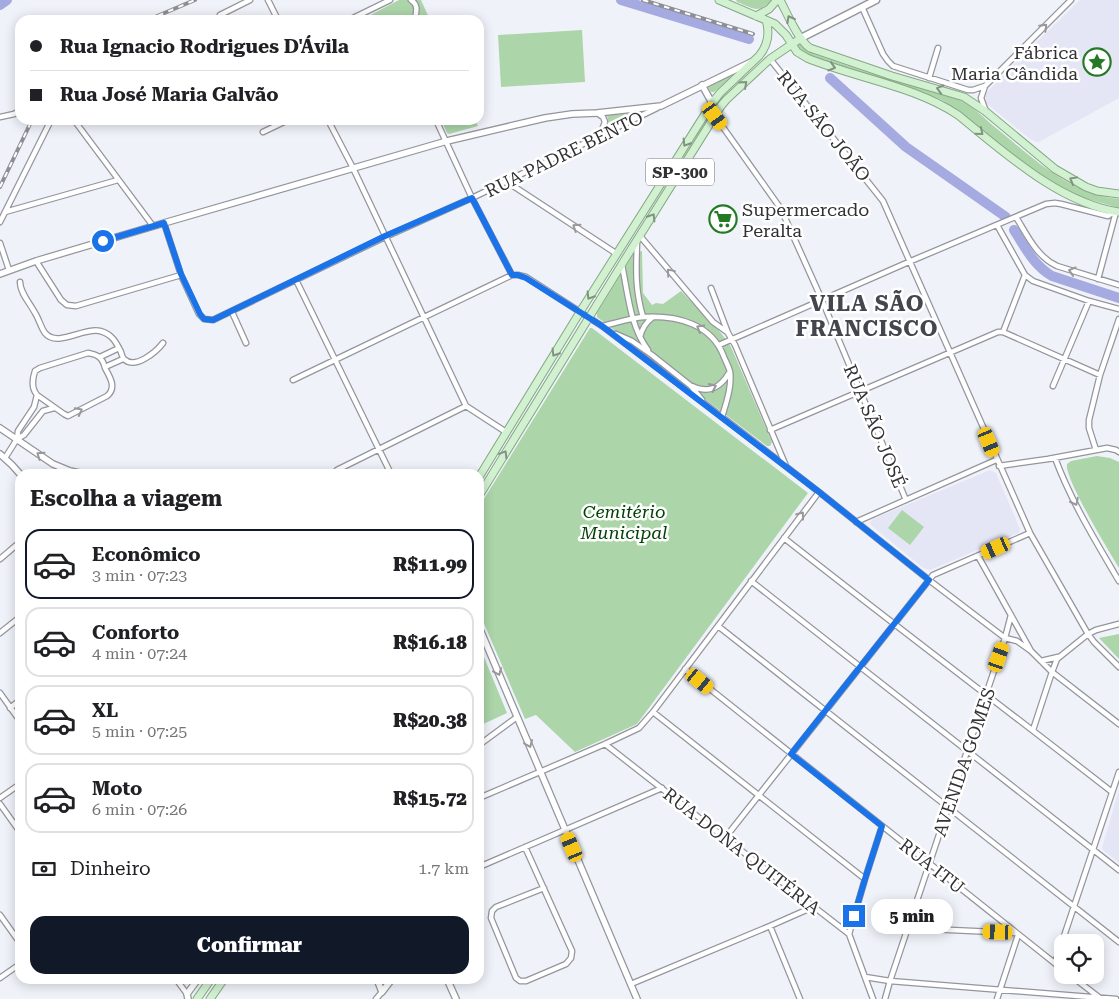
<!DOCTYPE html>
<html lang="pt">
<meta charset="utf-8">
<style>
body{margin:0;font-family:"Roboto Serif",serif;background:#f6f6f6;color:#202124;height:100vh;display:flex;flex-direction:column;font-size:19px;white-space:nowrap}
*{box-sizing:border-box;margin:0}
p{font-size:16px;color:#757577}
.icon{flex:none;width:28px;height:28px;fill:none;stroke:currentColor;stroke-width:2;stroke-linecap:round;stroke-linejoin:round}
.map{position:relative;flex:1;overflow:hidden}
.sheet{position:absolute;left:15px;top:469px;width:469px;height:515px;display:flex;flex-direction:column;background:#fff;border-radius:15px;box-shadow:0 2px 12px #0003}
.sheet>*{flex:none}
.hud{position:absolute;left:15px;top:15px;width:469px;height:110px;border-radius:15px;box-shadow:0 2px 12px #0003;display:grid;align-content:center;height:110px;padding:0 15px;background:#fff}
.controls{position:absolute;left:1054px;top:934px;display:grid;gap:10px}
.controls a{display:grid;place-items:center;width:50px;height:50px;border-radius:10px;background:#fff;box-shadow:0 2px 12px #0003;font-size:25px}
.end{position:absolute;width:22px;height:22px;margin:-11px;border:6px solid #1a73e8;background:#fff;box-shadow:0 0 0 2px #fff}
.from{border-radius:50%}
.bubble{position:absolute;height:35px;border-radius:15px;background:#fff;box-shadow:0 2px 12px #0003;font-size:16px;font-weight:800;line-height:35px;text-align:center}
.car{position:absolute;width:15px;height:30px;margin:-15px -8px;border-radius:6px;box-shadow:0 0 4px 1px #0007;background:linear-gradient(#f5c518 24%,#345 0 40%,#f5c518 0 76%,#345 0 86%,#f5c518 0)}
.hud b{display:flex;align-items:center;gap:18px;height:48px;font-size:19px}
.hud b+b{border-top:1px solid #e0e0e0}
.hud i{width:12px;height:12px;background:#202124}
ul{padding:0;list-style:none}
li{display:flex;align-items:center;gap:15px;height:70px;margin:0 10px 8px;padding:0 5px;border:2px solid #e0e0e0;border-radius:15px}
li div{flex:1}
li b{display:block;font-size:19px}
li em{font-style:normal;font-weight:800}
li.current{border-color:#111827}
li>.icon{width:45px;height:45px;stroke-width:1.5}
h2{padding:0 15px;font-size:22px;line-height:60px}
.pay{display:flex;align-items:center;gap:12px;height:55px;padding:0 15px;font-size:19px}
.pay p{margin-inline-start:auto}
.button{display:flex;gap:10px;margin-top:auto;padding:10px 15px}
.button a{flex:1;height:58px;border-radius:15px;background:#111827;color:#fff;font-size:20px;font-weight:800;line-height:58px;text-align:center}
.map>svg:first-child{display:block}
.built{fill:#e4e6f6}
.green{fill:#acd5a9}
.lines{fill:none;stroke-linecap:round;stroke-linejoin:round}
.river{stroke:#a5aae1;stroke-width:10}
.minor-casing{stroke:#94959d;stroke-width:7}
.tertiary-casing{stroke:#94959d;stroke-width:8}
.secondary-casing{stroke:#94959d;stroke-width:9}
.primary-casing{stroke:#86a885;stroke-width:9}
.minor{stroke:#fff;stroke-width:4.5}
.tertiary{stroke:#fff;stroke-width:5.5}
.secondary{stroke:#fff;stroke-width:6}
.primary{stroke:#d1f1d0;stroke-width:7}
.rail-casing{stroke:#8e8f95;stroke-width:4}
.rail{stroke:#fff;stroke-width:2;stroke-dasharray:5.5;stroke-linecap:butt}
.oneway{stroke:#829282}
.oneway2{stroke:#98989a}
.route{stroke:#1a73e8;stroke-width:6}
.labels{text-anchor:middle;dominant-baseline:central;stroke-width:5;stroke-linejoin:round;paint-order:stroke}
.shield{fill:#fff;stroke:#707072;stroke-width:1}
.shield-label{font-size:16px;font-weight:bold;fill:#323235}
.poi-label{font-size:18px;fill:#323235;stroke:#fff;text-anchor:end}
.street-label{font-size:18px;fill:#323235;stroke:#fff}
.park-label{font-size:18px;font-style:italic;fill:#024205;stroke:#fff}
.district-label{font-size:22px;font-weight:bold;letter-spacing:1px;fill:#45464d;stroke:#fff}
</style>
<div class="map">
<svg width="1119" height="999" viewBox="0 0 1119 999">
<rect width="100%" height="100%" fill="#f0f2fa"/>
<path class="built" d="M1080,0H1119V98L1039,142H1036L1030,139L986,103L985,96L986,93L1015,63Z
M990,470L996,473L1020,529L1019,532L1018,533L930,570L923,568L871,525L870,523L873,519Z
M1118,793L1119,794V863L1103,850L1102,847Z"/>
<path class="green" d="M399,0H421L430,20H361Z
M736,0H772C757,14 755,9 737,2Z
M582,30L585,82L501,87L498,35Z
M798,42L806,50L814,54C840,63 865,72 890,79C913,86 937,91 960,100C974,107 984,118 996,128C1033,158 1069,194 1119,199V208L1081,197L1052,182L1008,151L961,113L942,100L920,91L814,58C807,55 800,51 795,45Z
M731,75L730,78L714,92H711L707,86Z
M639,113L610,129L607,115Z
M441,120H475L478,126L449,134L447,133Z
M642,251L643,293L652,305L656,303L663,304L681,291L721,333L731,347L772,442L770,446H767L597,317V313L634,253Z
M590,328H592L808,493L637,724L575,752L536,715L525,719L479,612V507Z
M1097,456L1110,458L1119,462V568C1109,551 1064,478 1067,464L1071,461Z
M902,510L924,527L910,545L888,528Z
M1119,634V659L1099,638Z
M479,645L507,713L479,726Z"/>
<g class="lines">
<path class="river" d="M621,0L749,39
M0,5L7,0
M830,78L906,147L1006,217
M1014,230C1025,247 1034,266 1052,276L1119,298"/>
<g class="minor-casing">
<path id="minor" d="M268,0L278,20
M411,0C419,5 416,12 415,20
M862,7L883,54L888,61L893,66L968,90H973L985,86
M220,15L250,0
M349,20L390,0
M770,59L883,201L1030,533L1088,634L1094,642L1119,667
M929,78L938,48
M985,109L981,98L985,86L1071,0
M597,113L603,117L605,122L600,135
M715,116L781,209L822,300L906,500
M0,117L14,114L20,111
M74,120L153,226
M328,120L353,168L466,406L506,432
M436,120L472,198L512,275
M263,132L288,120
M507,182L617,254
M5,212L118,180
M1016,217C1027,235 1037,257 1057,266L1119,285
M0,222L51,120
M164,223L181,275L199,314L204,319L213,320L385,237L472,198L657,108
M997,225L1025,275L1033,281L1089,301L1119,309
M640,236L713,322L727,332
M637,242C636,270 635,290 643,317
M0,243L9,270
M36,261L61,300L67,305L76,306L181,275
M622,265C628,294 630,326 648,350
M1098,279L1116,212
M296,280L391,474
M20,282C20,293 30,303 35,313C39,319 41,328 45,333C57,348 84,327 100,331C112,334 116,342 121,352C121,353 123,358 124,359C135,370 156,352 163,343
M711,288L728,333L735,345L786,466
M232,312L246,343
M602,326C616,323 630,318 644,317C677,315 712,324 724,357C726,362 729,367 730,372C732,387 726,403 722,417
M1003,332L1025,275
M616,334L632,341L652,355L691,386L702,400
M640,337C642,329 645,323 652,318
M719,345L911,261L1046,204L1055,203L1061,204L1108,216L1114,212
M100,357L119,348
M105,367L123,359
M293,380L512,275H518L526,277L602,326L704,403L819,492L929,580L1005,638L1017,641L1031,651
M692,386C709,394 720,388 729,373
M1053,386L1089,301
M770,430L998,332H1003L1100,375
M17,439L24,435L43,411L54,408
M1096,450L1089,428V420L1100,375L1119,319
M5,458L17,439L18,431L34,407L37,395C31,388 32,380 35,371L40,368L88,353C92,354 96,354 99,357C102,359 104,364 105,368C110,377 117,388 107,396L68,416L64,414L37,395
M1055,458C1071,501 1096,542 1119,581
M999,466L1048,459L1107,448L1116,450L1119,452
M337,470L466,406
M856,522L996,460
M784,538C893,624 1003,707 1112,792
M978,556L1031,651L1052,672L1119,724
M0,559L20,542
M751,581L1119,870
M718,626L1119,942
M0,633L20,617
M1041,661L1058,657
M685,669L1062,969
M0,693L20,721
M10,708L20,700
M653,712L865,879
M1033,730L1052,672L1057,659L1088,634L1096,630L1119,624
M605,744L725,838L849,934L873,999
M479,745L517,717
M0,798L20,784
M479,798L605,744L639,728L653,712L819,492
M0,804L20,832
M725,838L933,575L1030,533
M525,847L572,951L571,958L566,964L526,981H520L516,978L491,918L492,911L496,907L544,888
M479,867L662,788
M0,915L20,943
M770,926L800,999
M907,928L1016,933
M849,934L865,879L882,826
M1055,963L1119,772
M1070,975L1100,998
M865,977L890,981L1116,999
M0,978L20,964
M176,979L187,994
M631,984L770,926L813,907
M376,999L382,992
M885,999L890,981L1005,638L1011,615
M997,999L1018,935"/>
</g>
<g class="tertiary-casing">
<path id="tertiary" d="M702,85L712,103L715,116
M0,274L36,261L164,223L447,141L545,118L572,114L597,113L661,106L751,62
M0,428L53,464L70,471L84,474
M0,454L12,465L20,474
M479,627L637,999
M377,979L382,992
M447,979L456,999
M382,992L392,979
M188,999L187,994L198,979"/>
</g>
<g class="secondary-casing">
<path id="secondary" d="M801,38L876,0"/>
</g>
<g class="primary-casing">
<path id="primary" d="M719,0L775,24L786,35L797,52L807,58C856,78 915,86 958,115C1004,152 1059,203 1119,212
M780,0C787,13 798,40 810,48L892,76L964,97L985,111L1055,169L1086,187L1097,191L1119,194
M756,16L769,9L777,0
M479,477L580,312L712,103L720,93L759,56C768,45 770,33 766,20
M479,496L622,264L721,106L726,100L770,59L801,38
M197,999L211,979
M210,999L224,979"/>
</g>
<use href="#minor" class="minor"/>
<use href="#tertiary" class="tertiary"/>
<use href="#secondary" class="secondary"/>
<use href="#primary" class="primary"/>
<g class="rail-casing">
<path id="rail" d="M643,0L753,34
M148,20L195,0
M0,187L32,120"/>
</g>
<use href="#rail" class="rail"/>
</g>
<defs><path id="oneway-chevron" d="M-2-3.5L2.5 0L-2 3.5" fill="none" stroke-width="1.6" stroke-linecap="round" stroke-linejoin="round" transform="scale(1.25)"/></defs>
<g class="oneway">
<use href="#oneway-chevron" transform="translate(790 19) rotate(-119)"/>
<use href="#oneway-chevron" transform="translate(832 67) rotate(17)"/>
<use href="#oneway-chevron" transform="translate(744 84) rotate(-42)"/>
<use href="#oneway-chevron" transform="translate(940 89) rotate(-164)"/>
<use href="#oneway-chevron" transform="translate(980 132) rotate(39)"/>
<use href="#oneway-chevron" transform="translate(686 143) rotate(122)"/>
<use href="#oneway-chevron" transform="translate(1073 180) rotate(-151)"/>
<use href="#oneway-chevron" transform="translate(652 217) rotate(-58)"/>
<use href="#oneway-chevron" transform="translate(590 296) rotate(122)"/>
<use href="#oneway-chevron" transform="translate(555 353) rotate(122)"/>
<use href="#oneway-chevron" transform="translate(504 454) rotate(-59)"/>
</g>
<g class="oneway2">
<use href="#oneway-chevron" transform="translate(1044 27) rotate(-45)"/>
<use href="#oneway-chevron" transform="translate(576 227) rotate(-147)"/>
<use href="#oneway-chevron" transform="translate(1072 271) rotate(-163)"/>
<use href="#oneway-chevron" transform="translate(670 272) rotate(-130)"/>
<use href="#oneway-chevron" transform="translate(700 328) rotate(-150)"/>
<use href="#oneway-chevron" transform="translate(713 387) rotate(-24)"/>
<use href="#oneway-chevron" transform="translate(79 411) rotate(-27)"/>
<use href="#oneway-chevron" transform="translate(40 455) rotate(-146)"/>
<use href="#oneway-chevron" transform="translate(1075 502) rotate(63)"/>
<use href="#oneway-chevron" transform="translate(801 515) rotate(-53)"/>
<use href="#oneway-chevron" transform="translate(498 672) rotate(67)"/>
<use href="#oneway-chevron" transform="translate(529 744) rotate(67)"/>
</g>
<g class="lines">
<path class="route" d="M103,241L164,223L181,274L200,314L204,319L213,320L385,236L472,198L512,275H518L526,278L602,326L819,492L929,580L791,754L882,826L865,879L854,916"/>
</g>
<defs>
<g id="sight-ring" transform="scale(1.4375)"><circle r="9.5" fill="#fff" stroke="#247924" stroke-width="1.5"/><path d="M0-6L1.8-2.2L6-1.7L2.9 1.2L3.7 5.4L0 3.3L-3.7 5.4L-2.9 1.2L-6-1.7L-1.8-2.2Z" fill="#247924"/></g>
<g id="supermarket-ring" transform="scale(1.4375)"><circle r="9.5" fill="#fff" stroke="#247924" stroke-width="1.5"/><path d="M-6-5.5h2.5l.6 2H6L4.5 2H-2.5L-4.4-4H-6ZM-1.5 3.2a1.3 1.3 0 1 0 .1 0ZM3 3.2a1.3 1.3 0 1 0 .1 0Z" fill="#247924"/></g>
</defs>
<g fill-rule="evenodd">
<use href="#sight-ring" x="1097" y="62"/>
<use href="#supermarket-ring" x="723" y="219"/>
</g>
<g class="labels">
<rect class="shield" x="646" y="158.5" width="68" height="27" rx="4"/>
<g class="shield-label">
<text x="680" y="172">SP-300</text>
</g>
<g class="poi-label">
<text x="1078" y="52">Fábrica<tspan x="1078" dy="21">Maria Cândida</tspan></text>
<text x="742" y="209" text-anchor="start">Supermercado<tspan x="742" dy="21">Peralta</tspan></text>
</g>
<g class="street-label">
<text transform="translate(824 126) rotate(51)">RUA SÃO JOÃO</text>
<text transform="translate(564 154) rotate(-26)">RUA PADRE BENTO</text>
<text transform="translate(875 426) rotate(67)">RUA SÃO JOSÉ</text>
<text transform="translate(964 762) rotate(-71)">AVENIDA GOMES</text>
<text transform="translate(742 851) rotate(38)">RUA DONA QUITÉRIA</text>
<text transform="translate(932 866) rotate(38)">RUA ITU</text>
</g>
<g class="park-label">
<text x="624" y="511">Cemitério<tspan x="624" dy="21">Municipal</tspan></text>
</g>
<g class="district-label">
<text x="867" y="303">VILA SÃO<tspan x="867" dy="25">FRANCISCO</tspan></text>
</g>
</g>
</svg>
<div class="controls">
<a><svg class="icon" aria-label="locate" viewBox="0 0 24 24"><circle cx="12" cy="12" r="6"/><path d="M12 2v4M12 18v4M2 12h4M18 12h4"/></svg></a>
</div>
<i class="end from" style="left:103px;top:241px"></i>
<i class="end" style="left:854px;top:916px"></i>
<div class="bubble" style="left:871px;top:899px;width:82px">5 min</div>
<i class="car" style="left:715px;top:116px;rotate:144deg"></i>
<i class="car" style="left:989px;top:442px;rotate:157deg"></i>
<i class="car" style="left:996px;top:548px;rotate:246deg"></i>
<i class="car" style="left:999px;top:657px;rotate:19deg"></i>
<i class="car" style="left:700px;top:681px;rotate:129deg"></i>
<i class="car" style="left:572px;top:847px;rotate:337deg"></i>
<i class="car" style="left:998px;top:932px;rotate:272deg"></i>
<div class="hud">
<b><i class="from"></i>Rua Ignacio Rodrigues D'Ávila</b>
<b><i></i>Rua José Maria Galvão</b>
</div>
<section class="sheet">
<h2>Escolha a viagem</h2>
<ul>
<li class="current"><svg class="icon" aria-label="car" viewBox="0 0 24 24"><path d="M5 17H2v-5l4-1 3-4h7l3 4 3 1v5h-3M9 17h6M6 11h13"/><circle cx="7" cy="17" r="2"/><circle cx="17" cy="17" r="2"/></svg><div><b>Econômico</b><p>3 min · 07:23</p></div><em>R$11.99</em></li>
<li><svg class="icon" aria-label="car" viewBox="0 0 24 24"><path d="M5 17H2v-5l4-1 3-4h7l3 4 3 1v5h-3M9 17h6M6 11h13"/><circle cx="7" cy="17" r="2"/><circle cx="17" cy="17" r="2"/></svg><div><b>Conforto</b><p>4 min · 07:24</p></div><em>R$16.18</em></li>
<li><svg class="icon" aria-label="car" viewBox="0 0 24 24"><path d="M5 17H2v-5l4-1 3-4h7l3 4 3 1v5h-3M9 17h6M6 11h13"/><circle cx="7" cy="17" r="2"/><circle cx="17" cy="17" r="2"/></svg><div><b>XL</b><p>5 min · 07:25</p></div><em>R$20.38</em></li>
<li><svg class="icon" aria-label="car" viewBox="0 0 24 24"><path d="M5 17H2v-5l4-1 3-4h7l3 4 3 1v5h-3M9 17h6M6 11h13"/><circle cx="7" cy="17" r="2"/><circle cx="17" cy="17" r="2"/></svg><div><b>Moto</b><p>6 min · 07:26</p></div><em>R$15.72</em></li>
</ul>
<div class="pay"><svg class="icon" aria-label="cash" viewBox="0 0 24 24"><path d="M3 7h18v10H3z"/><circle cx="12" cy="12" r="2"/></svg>Dinheiro<p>1.7 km</p></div>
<div class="button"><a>Confirmar</a></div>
</section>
</div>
